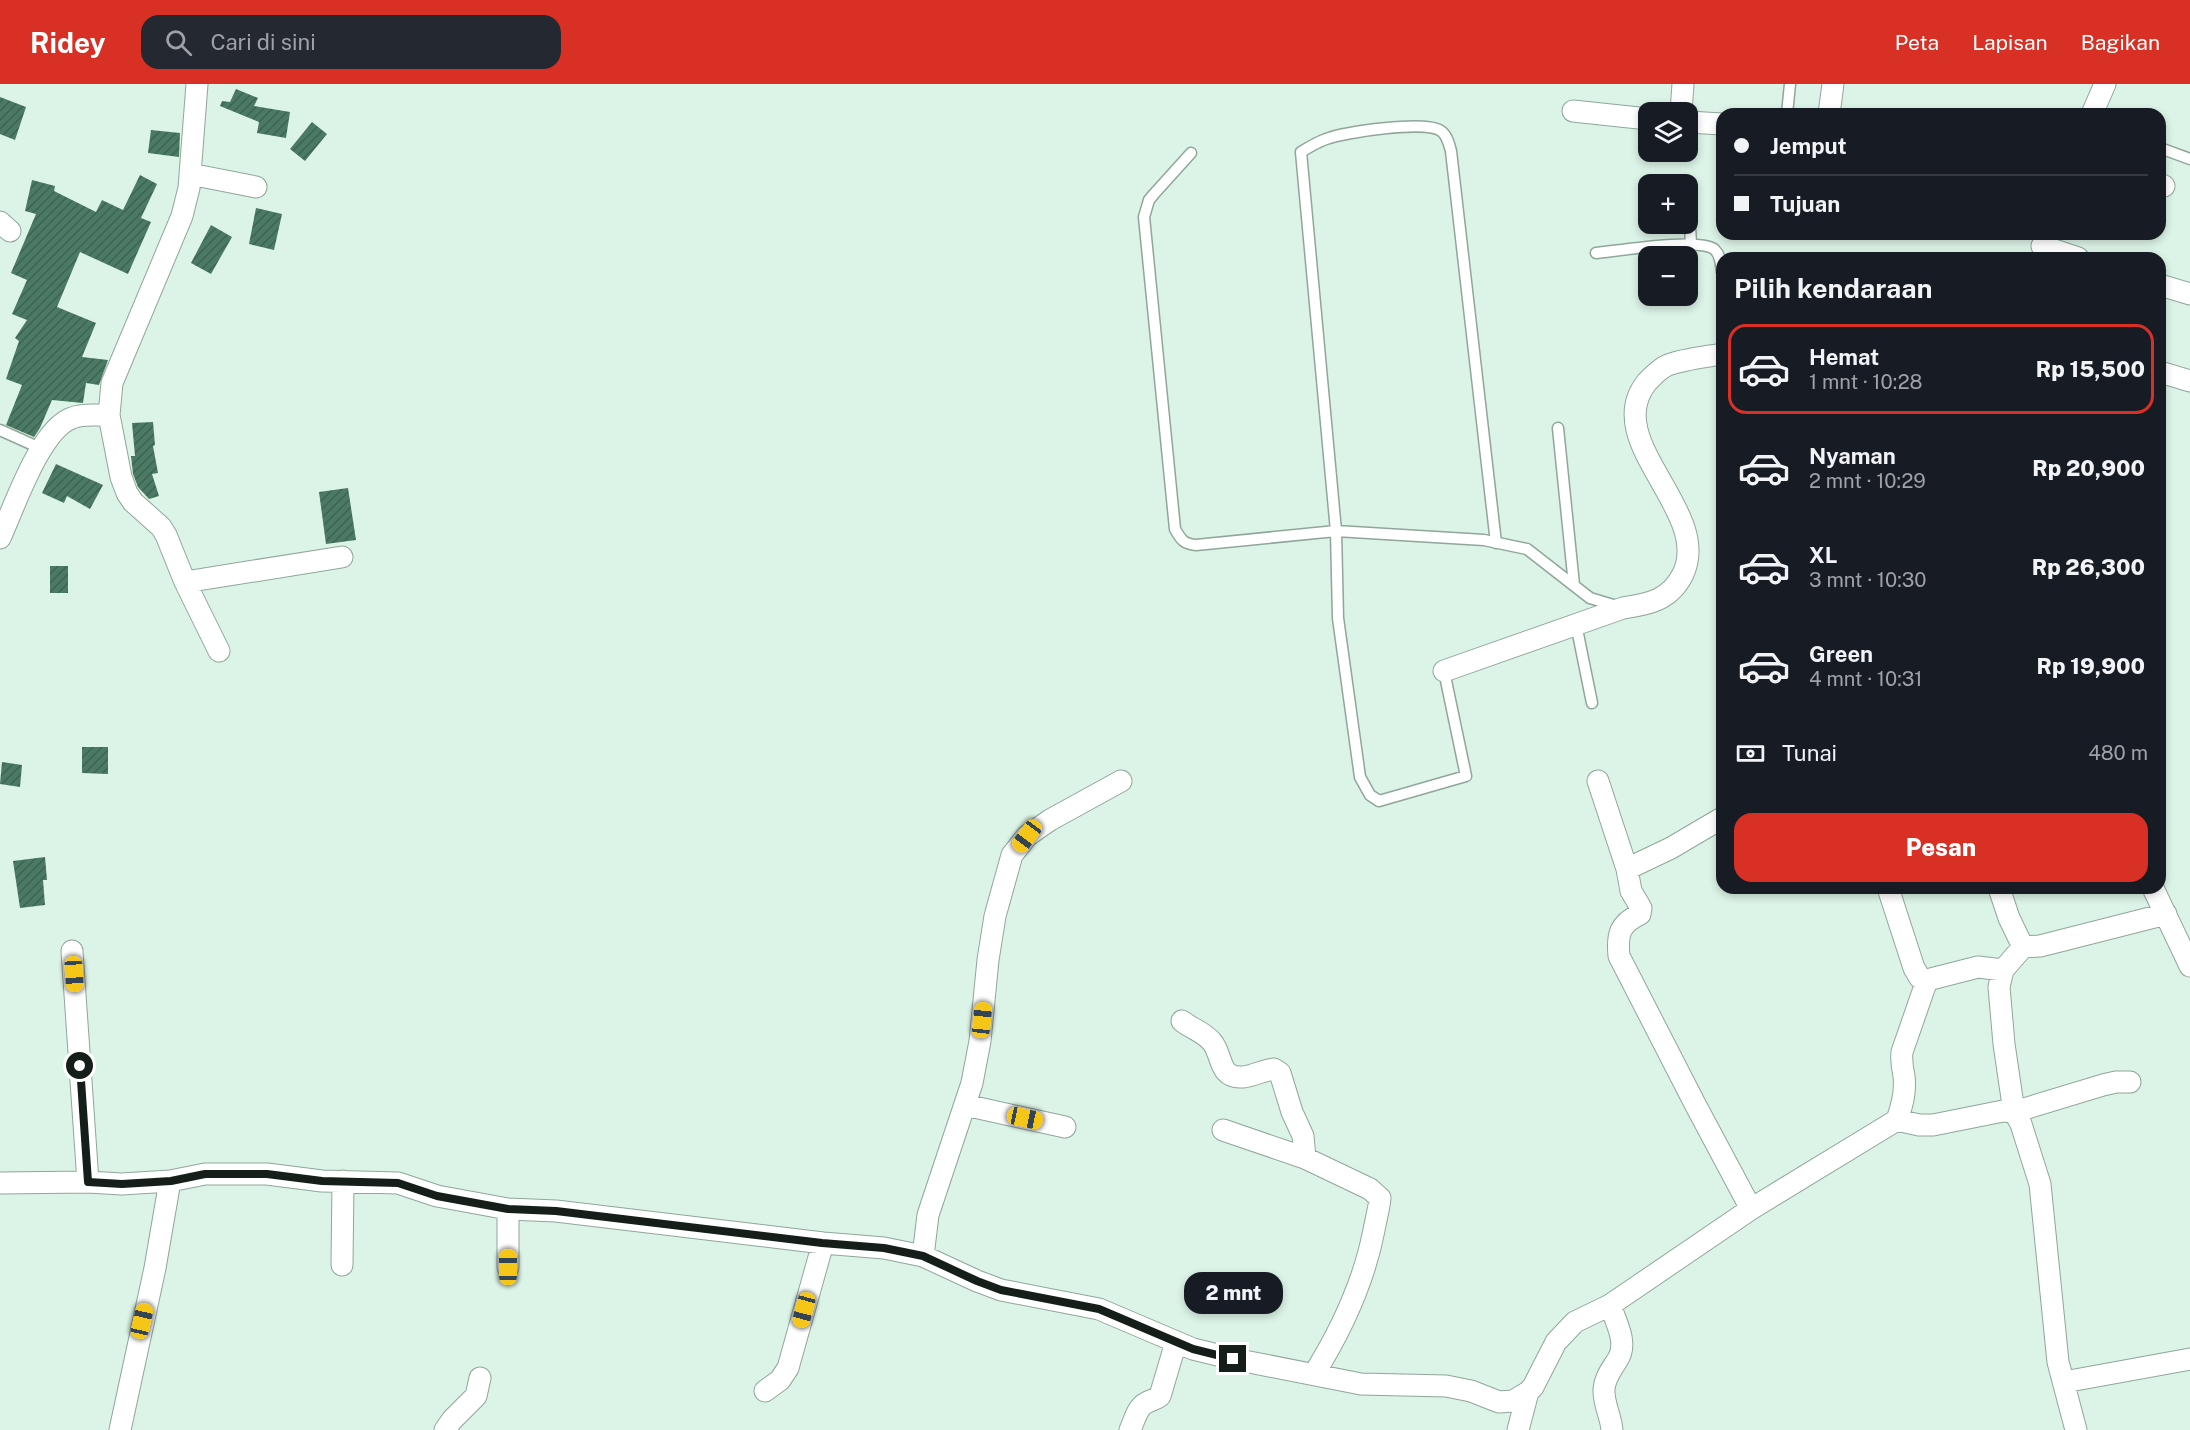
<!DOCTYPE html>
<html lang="id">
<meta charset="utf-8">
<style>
body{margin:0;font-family:"Public Sans",sans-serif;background:#242831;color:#f1f3f6;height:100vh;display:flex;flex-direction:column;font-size:22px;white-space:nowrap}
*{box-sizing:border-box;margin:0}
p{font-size:20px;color:#9ea1a6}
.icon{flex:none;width:33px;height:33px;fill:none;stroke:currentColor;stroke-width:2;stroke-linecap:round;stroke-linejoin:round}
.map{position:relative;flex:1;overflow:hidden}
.panel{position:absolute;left:1716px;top:168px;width:450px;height:642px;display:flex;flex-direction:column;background:#171b24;border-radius:18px;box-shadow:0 3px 9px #0003}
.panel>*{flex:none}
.banner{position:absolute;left:1716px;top:24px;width:450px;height:132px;border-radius:18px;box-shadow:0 3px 9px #0003;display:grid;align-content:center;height:132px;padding:0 18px;background:#171b24}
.fabs{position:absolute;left:1638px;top:18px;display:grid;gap:12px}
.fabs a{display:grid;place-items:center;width:60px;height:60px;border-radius:12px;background:#171b24;box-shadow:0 3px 9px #0003;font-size:30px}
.end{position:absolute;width:27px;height:27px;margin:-14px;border:8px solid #161e1a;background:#fff;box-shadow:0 0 0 3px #fff}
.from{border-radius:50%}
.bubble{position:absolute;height:42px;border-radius:18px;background:#171b24;box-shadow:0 3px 9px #0003;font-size:20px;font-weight:800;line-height:42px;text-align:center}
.car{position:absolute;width:18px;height:36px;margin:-18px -9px;border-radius:8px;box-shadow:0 0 4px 2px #0007;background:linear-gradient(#f5c518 24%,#345 0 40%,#f5c518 0 76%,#345 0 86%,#f5c518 0)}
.banner b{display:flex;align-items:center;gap:21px;height:57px;font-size:22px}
.banner b+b{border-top:2px solid #363941}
.banner i{width:15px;height:15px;background:#f1f3f6}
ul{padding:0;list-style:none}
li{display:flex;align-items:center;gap:18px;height:90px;margin:0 12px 9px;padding:0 6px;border:3px solid transparent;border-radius:18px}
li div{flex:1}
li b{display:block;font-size:22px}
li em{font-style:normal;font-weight:800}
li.selected{border-color:#d93025}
li>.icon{width:54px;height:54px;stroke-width:1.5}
h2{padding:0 18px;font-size:27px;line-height:72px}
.pay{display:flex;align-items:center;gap:15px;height:66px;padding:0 18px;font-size:22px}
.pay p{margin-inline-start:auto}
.cta{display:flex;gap:12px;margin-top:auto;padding:12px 18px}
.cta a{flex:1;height:69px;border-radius:18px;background:#d93025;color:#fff;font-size:24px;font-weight:800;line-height:69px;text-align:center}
header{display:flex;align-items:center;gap:36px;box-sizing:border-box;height:84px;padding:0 30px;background:#d93025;color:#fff}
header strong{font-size:28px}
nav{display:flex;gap:33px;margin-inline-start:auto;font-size:21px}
.search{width:420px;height:54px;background:#242831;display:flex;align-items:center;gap:15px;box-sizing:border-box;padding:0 21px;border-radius:18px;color:#9ea1a6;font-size:22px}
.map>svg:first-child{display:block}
.building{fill:url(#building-hatch)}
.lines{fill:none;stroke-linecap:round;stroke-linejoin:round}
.service-casing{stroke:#90a69b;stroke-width:13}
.minor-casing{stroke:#90a69b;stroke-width:23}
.service{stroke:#fff;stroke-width:10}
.minor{stroke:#fff;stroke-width:21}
.route{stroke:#161e1a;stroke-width:8}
</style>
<header>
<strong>Ridey</strong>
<div class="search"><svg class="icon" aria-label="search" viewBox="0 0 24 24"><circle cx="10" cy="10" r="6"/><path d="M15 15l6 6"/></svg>Cari di sini</div>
<nav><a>Peta</a><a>Lapisan</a><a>Bagikan</a></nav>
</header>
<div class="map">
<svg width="2190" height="1346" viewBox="0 0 2190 1346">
<defs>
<pattern id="building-hatch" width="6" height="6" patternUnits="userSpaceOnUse" patternTransform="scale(1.5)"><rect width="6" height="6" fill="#4b7a64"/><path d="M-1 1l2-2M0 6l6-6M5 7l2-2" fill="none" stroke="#3d6352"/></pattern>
</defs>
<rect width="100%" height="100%" fill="#dcf3e7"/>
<path class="building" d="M236,5L258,14L254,22L290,28L286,54L257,49L259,38L220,22L222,17L230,18Z
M0,13L26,23L15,56L0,50Z
M312,38L327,50L305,77L290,65Z
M151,46L180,49L179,73L148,69Z
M140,91L157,100L141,134L151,138L128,190L80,168L57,223L96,239L82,273L108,276L99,301L86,299L83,319L52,316L40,344L34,353L6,341L22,301L6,295L19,257L15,254L27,236L12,230L27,196L11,189L36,130L25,127L32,96L55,102L54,107L96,128L102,116L123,126Z
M256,124L282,130L274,166L249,160Z
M211,141L232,153L211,190L191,179Z
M153,338L155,361L153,362L158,389L152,390L159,412L149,415L138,403L133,390L131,372H135L132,339Z
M56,380L103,401L90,425L67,412L64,419L42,409Z
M348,404L356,456L326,460L319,408Z
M50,482H68V509H50Z
M82,663H108V690L82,689Z
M2,678L22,681L20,703L0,700Z
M45,773L47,796H43L45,821L20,824L13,777Z"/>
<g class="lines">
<g class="service-casing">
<path id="service" d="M1787,30L1790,0
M2160,64L2190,75
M1191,69L1154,110L1149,116L1144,133L1175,445C1181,456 1184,460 1196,461L1336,447L1484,456L1527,465L1590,514L1620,523
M1688,106L1691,160
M1596,169C1617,167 1702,153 1715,166C1721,172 1721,181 1722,188
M1558,344L1574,501
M0,346L40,364
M1576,540L1592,619
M1444,587L1466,692L1379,717L1370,711L1360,693L1338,534L1336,447L1301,68C1309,63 1318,58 1326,55C1345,48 1425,36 1441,47C1447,51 1449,60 1451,67L1496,459"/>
</g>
<g class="minor-casing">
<path id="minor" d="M1573,27L1648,35
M1681,28L1683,0
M1829,30L1833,0
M2092,30L2105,0
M1688,38L1722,40
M190,90L256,103
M2160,100L2164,102
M0,138L10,147
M2042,162L2078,174
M2160,201L2190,210
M2160,288L2190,297
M109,331L121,393L127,409L133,418L161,443L166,451L185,498L219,567
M0,454C14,424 40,345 72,334C84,329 97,332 109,331L112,299L182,132L189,104L197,0
M185,498L342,473
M1444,587L1623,524C1650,520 1670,516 1683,490C1713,427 1599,357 1647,298C1653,292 1660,284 1668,281C1684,275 1705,273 1722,270
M1598,697L1627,785L1631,807L1641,824L1640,830C1619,840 1617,851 1619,872L1695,1020L1751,1125
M1627,785L1671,764L1722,734
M1888,804L1914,884L1920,894L1927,896L1978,883L2003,886
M1999,804L2009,834L2023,863
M2153,804L2190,882
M72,867L88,1098
M1182,937C1192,945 1204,948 1212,958C1223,971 1218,995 1243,993C1254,992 1263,986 1274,985L1280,989L1292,1028L1303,1052L1305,1074L1370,1105L1380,1114C1379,1125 1376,1135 1374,1146C1364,1198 1342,1245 1314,1290
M965,1021L1065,1043
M1897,1036L1919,1041H1933L2003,1027L2014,1028L2103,1001L2116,998H2130
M1223,1046L1305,1074
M0,1099L88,1098L122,1100L170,1097L205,1090H267L322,1097L398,1099L437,1112L508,1125L556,1127L823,1159L884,1164L923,1172L977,1197L1001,1206L1099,1225L1193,1265L1234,1275L1361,1300L1446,1302L1471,1307L1499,1318L1513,1317L1528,1308L1533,1303L1556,1258L1575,1238L1610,1221L1751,1125L1897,1036C1902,1022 1906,1008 1904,992C1902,983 1901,977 1902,968L1927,896
M508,1125V1183
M923,1172L928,1131L972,999L980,957L988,876L995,832L1012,771L1027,752L1050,736L1121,697
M342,1181L343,1097
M1610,1221C1616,1238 1628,1259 1618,1275C1612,1285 1605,1293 1604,1305C1603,1319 1611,1332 1612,1346
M2064,1298L2190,1275
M765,1307L780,1296L788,1284L823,1159
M120,1346L155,1184L170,1097
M445,1346L452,1336L476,1312L480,1294
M1130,1346C1134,1338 1137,1323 1146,1319C1151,1316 1155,1316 1160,1312L1176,1258
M1518,1346L1528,1308
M2076,1346L2058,1278L2040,1100L2021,1040L2014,1028L2004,960L1999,903L2003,886L2023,863L2040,862L2166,830"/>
</g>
<use href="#service" class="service"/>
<use href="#minor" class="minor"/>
</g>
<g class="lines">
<path class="route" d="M80,982L88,1098L122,1100L171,1097L205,1090H267L322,1097L398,1099L437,1112L508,1125L556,1127L822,1159L884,1164L923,1172L977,1197L1001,1206L1099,1225L1193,1265L1233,1275"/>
</g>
</svg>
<div class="fabs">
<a><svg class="icon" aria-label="layers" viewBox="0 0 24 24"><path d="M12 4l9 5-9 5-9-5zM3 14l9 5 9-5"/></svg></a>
<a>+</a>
<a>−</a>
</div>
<i class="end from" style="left:80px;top:982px"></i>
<i class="end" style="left:1233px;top:1275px"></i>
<div class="bubble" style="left:1184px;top:1188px;width:99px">2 mnt</div>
<i class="car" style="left:1027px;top:752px;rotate:217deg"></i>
<i class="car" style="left:74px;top:890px;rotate:176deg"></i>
<i class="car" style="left:982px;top:936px;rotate:6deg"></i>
<i class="car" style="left:1025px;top:1034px;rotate:102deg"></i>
<i class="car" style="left:508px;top:1183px;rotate:0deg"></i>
<i class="car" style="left:804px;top:1226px;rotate:195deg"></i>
<i class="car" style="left:142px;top:1237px;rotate:13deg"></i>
<div class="banner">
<b><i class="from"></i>Jemput</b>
<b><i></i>Tujuan</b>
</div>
<section class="panel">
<h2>Pilih kendaraan</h2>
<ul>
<li class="selected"><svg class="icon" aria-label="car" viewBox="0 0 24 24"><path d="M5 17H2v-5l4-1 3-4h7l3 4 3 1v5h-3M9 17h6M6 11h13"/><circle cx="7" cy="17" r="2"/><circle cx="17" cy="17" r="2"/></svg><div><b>Hemat</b><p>1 mnt · 10:28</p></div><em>Rp 15,500</em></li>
<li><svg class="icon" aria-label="car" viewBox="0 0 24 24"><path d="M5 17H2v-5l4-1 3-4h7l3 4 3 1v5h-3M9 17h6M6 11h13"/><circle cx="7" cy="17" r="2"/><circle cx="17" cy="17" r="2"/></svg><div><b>Nyaman</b><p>2 mnt · 10:29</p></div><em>Rp 20,900</em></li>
<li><svg class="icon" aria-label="car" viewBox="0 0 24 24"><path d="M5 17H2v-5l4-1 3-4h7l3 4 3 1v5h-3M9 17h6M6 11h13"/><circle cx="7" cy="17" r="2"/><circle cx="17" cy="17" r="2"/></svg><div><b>XL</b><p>3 mnt · 10:30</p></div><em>Rp 26,300</em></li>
<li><svg class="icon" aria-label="car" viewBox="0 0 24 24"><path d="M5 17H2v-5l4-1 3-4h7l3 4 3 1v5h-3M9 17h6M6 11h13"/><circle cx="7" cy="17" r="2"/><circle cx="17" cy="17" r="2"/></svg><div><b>Green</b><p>4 mnt · 10:31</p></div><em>Rp 19,900</em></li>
</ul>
<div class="pay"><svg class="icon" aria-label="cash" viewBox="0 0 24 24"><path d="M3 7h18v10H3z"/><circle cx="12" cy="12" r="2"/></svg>Tunai<p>480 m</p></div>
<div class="cta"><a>Pesan</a></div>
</section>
</div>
